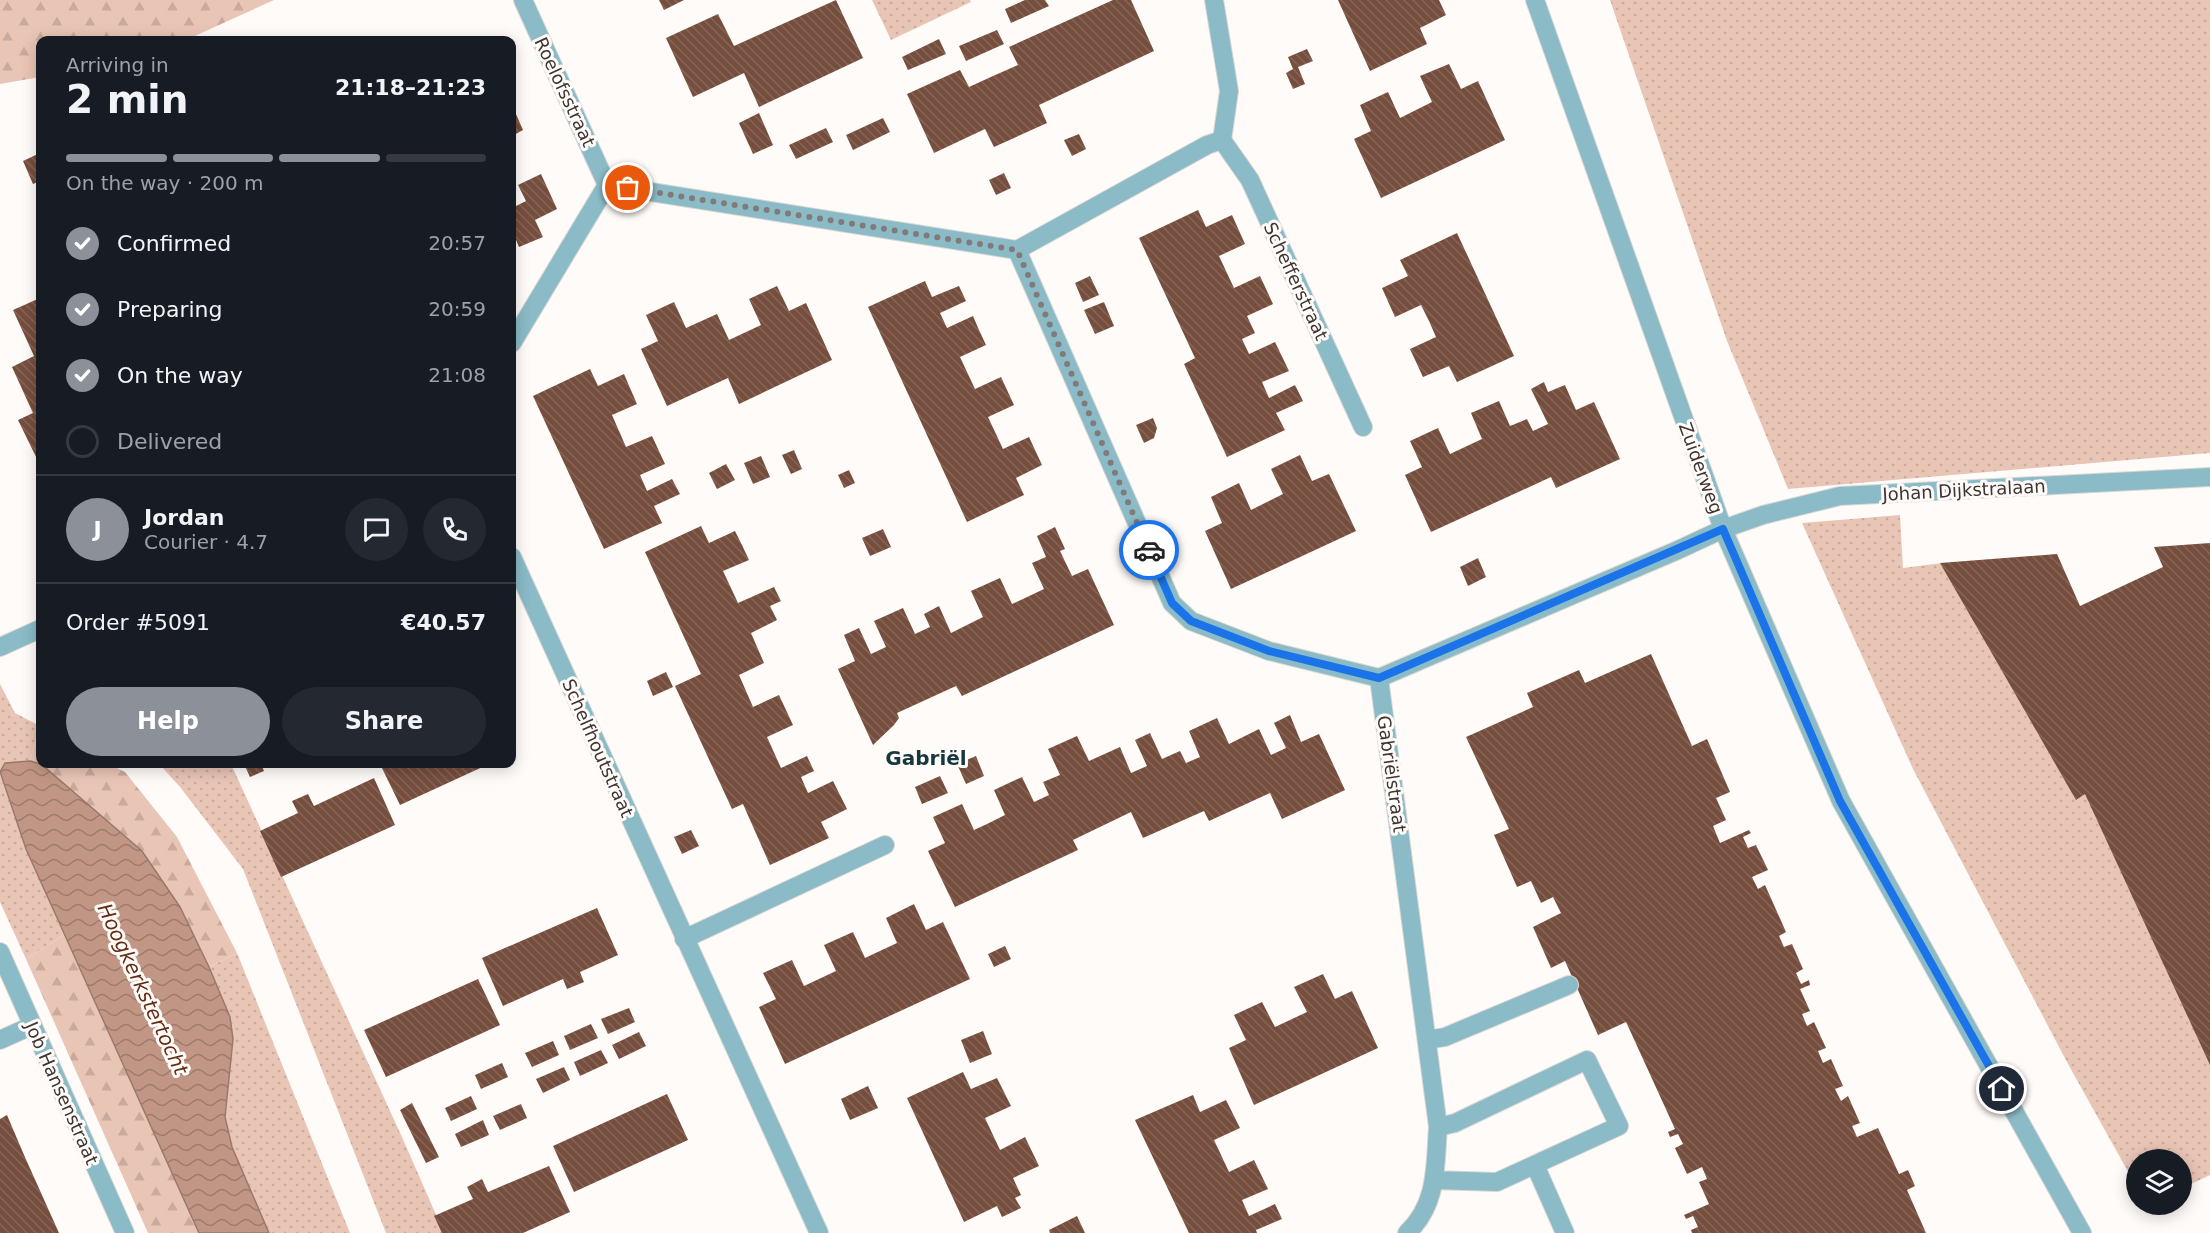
<!DOCTYPE html>
<meta charset="utf-8">
<style>
:root{--surface:#171b24;--page:#242831;--text:#f1f3f6;--muted:#9ea1a6;--line:#363941;--accent:#8c9099}
body{margin:0;font-family:"DejaVu Sans",sans-serif;background:var(--page);color:var(--text);height:100vh;display:flex;flex-direction:column;font-size:22px;white-space:nowrap}
*{box-sizing:border-box;margin:0}
p{font-size:20px;color:var(--muted)}
.icon{flex:none;width:33px;height:33px;fill:none;stroke:currentColor;stroke-width:2;stroke-linecap:round;stroke-linejoin:round}
.map{position:relative;flex:1;overflow:hidden}
.side{position:absolute;left:36px;top:36px;width:480px;height:732px;display:flex;flex-direction:column;background:var(--surface);border-radius:12px;box-shadow:0 3px 15px #0003}
.side>*{flex:none}
.tools{position:absolute;left:2126px;top:1149px;display:grid;gap:12px}
.tools a{display:grid;place-items:center;width:66px;height:66px;border-radius:50%;background:var(--surface);box-shadow:0 3px 15px #0003;font-size:30px}
.pin{position:absolute;display:grid;place-items:center;width:51px;height:51px;color:#fff;margin:-26px;border:3px solid #fff;border-radius:50%;box-shadow:0 2px 6px #0007}
.courier{position:absolute;display:grid;place-items:center;width:60px;height:60px;margin:-30px;border:4px solid #1a73e8;border-radius:50%;background:#fff;color:#222;box-shadow:0 2px 8px #0007}
.summary em{font-style:normal;font-weight:700}
.summary div{display:flex;flex-direction:column-reverse}
.summary{display:flex;align-items:center;justify-content:space-between;height:102px;padding:0 30px}
h1{font-size:39px;font-weight:700;line-height:45px}
.bar{display:grid;grid-template-columns:repeat(4,1fr);gap:9px 6px;align-content:center;height:72px;padding:0 30px}
.bar i{height:8px;border-radius:4px;background:var(--line)}
.bar .current{background:var(--accent)}
.bar p{grid-column:span 4}
.line{display:flex;align-items:center;gap:15px;padding:0 30px;border-top:2px solid var(--line)}
.line div{flex:1}
.round{display:grid;place-items:center;flex:none;width:63px;height:63px;border-radius:32px;background:var(--page)}
ol{padding:0 30px;list-style:none}
li{display:flex;align-items:center;gap:18px;height:66px}
li p{margin-inline-start:auto}
li .icon{padding:6px;border-radius:50%;background:var(--accent);color:#fff;stroke-width:4}
li:last-child{color:var(--muted)}
li i{width:33px;height:33px;border:3px solid var(--line);border-radius:50%}
.button{display:flex;gap:12px;margin-top:auto;padding:12px 30px}
.button a{flex:1;height:69px;border-radius:36px;background:var(--accent);color:#fff;font-size:24px;font-weight:700;line-height:69px;text-align:center}
.button a+a{background:var(--page);color:var(--text)}
.map>svg:first-child{display:block}
</style>
<div class="map">
<svg width="2210" height="1233" viewBox="0 0 2210 1233">
<defs>
<pattern id="grass-dots" width="8" height="8" patternUnits="userSpaceOnUse" patternTransform="scale(1.5)"><rect width="8" height="8" fill="#e9c5b6"/><path d="M2 2h.1M6 6h.1" fill="none" stroke="#c9aa9d" stroke-width="1.8" stroke-linecap="round"/></pattern>
<pattern id="forest-firs" width="22" height="20" patternUnits="userSpaceOnUse" patternTransform="scale(1.5)"><rect width="22" height="20" fill="#e9c5b6"/><path d="M5 1l3.5 6h-7zM16 11l3.5 6h-7z" fill="#c9aa9d"/></pattern>
<pattern id="water-waves" width="16" height="10" patternUnits="userSpaceOnUse" patternTransform="scale(1.5)"><rect width="16" height="10" fill="#c29684"/><path d="M0 5q4-4 8 0t8 0" fill="none" stroke="#9f7b6d"/></pattern>
<pattern id="building-back-hatch" width="6" height="6" patternUnits="userSpaceOnUse" patternTransform="scale(1.5)"><rect width="6" height="6" fill="#764e3e"/><path d="M-1 5l2 2M0 0l6 6M5-1l2 2" fill="none" stroke="#866558"/></pattern>
</defs>
<rect width="100%" height="100%" fill="#fffbf9"/>
<!-- grass -->
<path fill="url(#grass-dots)" d="M872,0h98l1,2 -80,38z
M1610,0h600v453l-422,36 -61,-148z
M1900,515l3,53 39,-5 136,213 132,285v114l-29,14v-29h-45v26l-68,-122 -155,-295 -111,-246z
M0,684l15,29 25,13 -10,35 -25,2 -5,9z
M169,764h62l171,373 42,96h-58l-143,-364 -63,-82 -20,-22z
M0,775l26,74 38,86 -38,24 -26,-57z
M237,953l113,280h-81l-37,-86 -7,-30 8,-78 -3,-22 -21,-50z"/>
<!-- forest -->
<path fill="url(#forest-firs)" d="M0,0h274l-88,40h-146v37l-40,7z
M40,726v38h69l16,8 52,65 60,116 -28,14 -29,-60 -38,-56 -101,-87 -11,-3z
M64,935l135,298h-51l-122,-274z"/>
<!-- water -->
<path fill="url(#water-waves)" stroke="#9a796b" stroke-width="1.5" d="M30,761l11,3 101,87 38,56 29,60 21,50 3,22 -8,78 7,30 37,86h-70l-173,-384 -26,-77 5,-9z"/>
<!-- building -->
<path fill="url(#building-back-hatch)" d="M659,0h25l-20,10z
M836,0l27,58 -104,49 -15,-34 -51,24 -27,-59 52,-24 16,32z
M1025,0h20l4,6 -38,17 -6,-14z
M1113,0h18l23,51 -115,54 8,18 -53,24 -9,-18 -51,24 -27,-59 53,-24 9,17 24,-11 25,-11 -9,-18z
M1338,0h101l7,15 -26,13 7,16 -57,27z
M997,30l7,14 -38,17 -7,-15z
M939,39l7,15 -38,16 -6,-13z
M1307,49l6,12 -15,6 7,17 -12,5 -7,-16 7,-4 -5,-12z
M1449,64l12,25 17,-8 27,59 -124,58 -27,-59 17,-8 -11,-26 28,-13 12,26 32,-16 -12,-26z
M512,105l11,25 -11,6z
M759,113l14,32 -20,9 -14,-31z
M883,118l7,14 -37,18 -7,-15z
M826,128l7,14 -37,17 -7,-14z
M1079,134l7,15 -14,7 -8,-16z
M40,153v28l-7,3 -10,-23z
M1004,173l7,15 -15,7 -7,-15z
M541,174l16,35 -22,11 8,17 -24,10 -7,-17v-22l14,-7 -8,-16z
M1198,210l8,17 26,-12 13,29 -26,12 7,15 8,17 26,-12 13,28 -26,12 8,17 -13,6 7,15 26,-12 14,29 -27,11 7,16 26,-13 8,16 -27,12 9,17 -58,27 -43,-93 11,-6 -56,-120z
M1457,233l57,123 -57,26 -8,-16 -26,11 -13,-28 26,-12 -7,-16 -8,-16 -26,12 -13,-29 26,-12 -8,-16z
M1090,276l9,19 -16,7 -8,-19z
M925,281l7,16 27,-11 7,15 -26,12 7,15 26,-12 6,14 7,15 -26,12 15,32 26,-12 13,28 -26,12 15,32 26,-12 13,28 -26,13 8,17 -57,27 -99,-215z
M777,286l12,25 17,-8 26,57 -93,44 -11,-26 -61,28 -26,-57 17,-8 -12,-26 28,-13 12,26 31,-14 12,26 32,-15 -12,-26z
M40,298v167l-22,-45 15,-7 -21,-46 22,-11 -21,-46z
M1104,302l10,24 -19,8 -11,-24z
M590,369l8,17 26,-12 6,14 7,16 -25,11 14,32 26,-11 13,28 -25,11 7,16 25,-12 8,15 -26,12 8,17 -58,26 -71,-153z
M1544,382l4,10 17,-7 11,25 18,-8 26,57 -64,29 -5,-11 -120,55 -26,-57 17,-8 -12,-26 28,-13 12,26 32,-15 -11,-26 28,-12 11,25 17,-7 6,12 15,-7 -17,-35z
M1153,418l4,10 -3,10 -10,5 -8,-18z
M794,450l8,19 -11,5 -9,-19z
M1300,455l12,26 17,-7 27,57 -125,58 -26,-58 17,-8 -11,-26 28,-14 12,27 32,-16 -12,-25z
M761,456l9,21 -17,7 -9,-21z
M726,464l9,16 -18,9 -8,-16z
M849,470l6,13 -11,5 -6,-13z
M701,526l8,17 26,-12 7,14 7,15 -26,11 15,32 36,-16 7,14 -11,5 7,14 -26,13 13,30 -25,12 14,32 26,-12 14,30 -26,12 14,31 26,-12 7,15 -13,6 7,16 25,-12 14,28 -26,13 8,16 -59,27 -27,-61 -11,5 -57,-123 26,-12 -56,-122z
M1055,527l10,22 -5,2 12,25 16,-7 26,56 -152,71 -6,-10 -59,27 2,5 -5,7 -21,20 -35,-76 17,-8 -11,-26 15,-7 12,26 15,-7 -12,-26 29,-13 12,26 15,-7 -6,-13 15,-8 12,27 32,-16 -12,-26 29,-13 12,26 32,-15 -12,-26 14,-6 -9,-21z
M883,529l8,18 -21,9 -8,-18z
M2210,543v522l-125,-271 -9,6 -136,-237 117,-9 23,52 83,-39 -9,-20z
M1478,558l8,19 -18,9 -8,-19z
M1651,654l41,92 15,-7 23,53 -14,6 10,22 -13,6 7,17 29,-13 2,3 -8,4 5,11 8,-3 12,25 -16,7 6,12 7,-4 21,47 -7,4 5,11 8,-3 11,25 -7,4 5,11 8,-4 1,5 -10,4 10,22 -8,3 5,12 7,-4 12,26 -8,3 5,12 8,-4 12,27 -8,3 6,12 7,-5 12,27 -8,3 5,11 21,-9 21,46 9,-4 7,16 -8,4 19,43h-234l-1,-3 7,-3 -5,-11 -7,3 -2,-4 25,-11 -10,-22 8,-3 -5,-12 -15,7 -12,-26 8,-4 -5,-10 -8,3 -2,-5 7,-3 -48,-105 -1,-2 -28,13 -33,-74 -14,7 -18,-41 28,-14 -8,-16 -12,6 -10,-22 -14,6 -23,-52 15,-6 -43,-92 67,-30 -6,-14 52,-23 6,13z
M666,672l7,15 -20,9 -6,-15z
M1290,715l11,27 18,-8 26,56 -63,29 -12,-26 -61,28 -5,-10 -61,27 -12,-26 -58,28 5,10 -123,57 -27,-56 17,-8 -12,-26 29,-13 12,26 13,-6 18,-9 -11,-25 28,-13 12,25 15,-7 -6,-13 17,-7 -12,-26 29,-13 12,25 31,-14 11,26 16,-7 -12,-26 15,-7 12,26 18,-8 6,12 14,-6 -11,-26 28,-13 12,26 30,-15 12,26 15,-7 -12,-25z
M976,756l8,20 -18,8 -9,-20z
M244,764h17l3,7 -14,6z
M380,764h109l-89,41z
M940,776l8,17 -26,11 -7,-17z
M374,778l21,47 -114,52 -21,-46 38,-18 -6,-12 16,-7 6,12z
M691,830l8,16 -17,8 -8,-17z
M914,904l12,26 17,-8 27,57 -185,85 -26,-57 17,-8 -13,-26 29,-13 12,26 32,-15 -12,-26 29,-13 12,26 17,-8 15,-7 -11,-25z
M597,908l21,47 -38,17 4,10 -17,7 -4,-10 -60,27 -21,-48z
M1005,946l6,13 -17,8 -6,-13z
M1323,974l12,25 17,-8 26,57 -124,57 -25,-57 17,-8 -12,-25 28,-13 13,25 32,-15 -13,-25z
M478,979l22,46 -114,52 -22,-47z
M629,1008l6,14 -27,12 -7,-15z
M591,1024l7,14 -28,12 -6,-14z
M983,1031l9,23 -22,9 -9,-23z
M639,1032l7,14 -27,13 -7,-14z
M553,1041l6,14 -27,12 -7,-14z
M601,1050l7,13 -28,13 -6,-14z
M502,1063l6,14 -27,12 -6,-14z
M564,1067l6,13 -27,13 -7,-14z
M963,1072l8,17 26,-11 14,28 -26,12 15,32 25,-13 14,29 -26,12 8,17 -6,3 6,10 -19,9 -5,-11 -33,16 -57,-124z
M868,1086l10,22 -28,12 -9,-21z
M667,1094l21,46 -114,52 -21,-46z
M1193,1095l7,17 26,-12 14,28 -26,12 15,32 25,-12 14,29 -26,11 7,16 26,-12 7,15 -26,11 1,3h-68l-54,-113z
M471,1096l6,13 -26,12 -6,-13z
M412,1103l27,54 -13,6 -26,-53z
M521,1104l6,14 -27,12 -7,-14z
M7,1115l17,40 35,78h-59v-114z
M483,1120l6,15 -28,12 -6,-13z
M549,1166l21,46 -47,21h-81l-8,-17 39,-17 -6,-12 15,-8 6,13z
M1077,1216l8,17h-35l-1,-3z"/>
<g fill="none" stroke-linecap="round" stroke-linejoin="round">
<!-- minor casing -->
<g stroke="#dcd7d5" stroke-width="20">
<path id="minor" d="M523,0l84,185
M1214,0l15,91 -7,49 28,40 113,247
M1535,0l188,529 118,272 241,432
M1017,250l190,-105 15,-5
M512,343l95,-158 410,65 155,353 19,18 78,30 110,27
M512,557l307,676
M0,647l40,-18
M684,939l201,-94
M0,952l125,281
M0,1040l31,-14
M1427,1040l18,-3 124,-52
M1535,1165l30,68
M1434,1180l63,2 122,-56 -32,-66 -132,63 -17,4
M1407,1233c31,-29 28,-67 31,-106l-59,-449 299,-128 45,-21 40,-14 77,-19 370,-19"/>
</g>
<!-- minor -->
<use href="#minor" stroke="#8abbc6" stroke-width="18"/>
</g>
<g fill="none" stroke-linecap="round" stroke-linejoin="round">
<!-- done -->
<path stroke="#827a78" stroke-width="6" stroke-dasharray="0 10.8" d="M628,188l389,62 132,300"/>
<!-- route -->
<path stroke="#1a73e8" stroke-width="8" d="M1149,550l23,53 19,18 78,30 110,27 344,-149 117,272 162,288"/>
</g>
<g text-anchor="middle" dominant-baseline="central" stroke-width="6" stroke-linejoin="round" paint-order="stroke">
<!-- street labels -->
<g font-size="18" fill="#3e3532" stroke="#fffbf9">
<text transform="translate(565 92) rotate(65)">Roelofsstraat</text>
<text transform="translate(1296 281) rotate(65)">Schefferstraat</text>
<text transform="translate(1701 468) rotate(70)">Zuiderweg</text>
<text transform="translate(1964 490) rotate(-3)">Johan Dijkstralaan</text>
<text transform="translate(598 748) rotate(66)">Schelfhoutstraat</text>
<text transform="translate(1392 774) rotate(82)">Gabriëlstraat</text>
<text transform="translate(62 1093) rotate(66)">Job Hansenstraat</text>
</g>
<!-- neighbourhood labels -->
<g font-size="20" font-weight="bold" fill="#16373d" stroke="#fffbf9">
<text x="926" y="758">Gabriël</text>
</g>
<!-- water labels -->
<g font-size="20" font-style="italic" fill="#642c12" stroke="#fffbf9">
<text transform="translate(143 989) rotate(65)">Hoogkerkstertocht</text>
</g>
</g>
</svg>
<div class="tools">
<a><svg class="icon" aria-label="layers" viewBox="0 0 24 24"><path d="M12 4l9 5-9 5-9-5zM3 14l9 5 9-5"/></svg></a>
</div>
<div class="pin" style="left:628px;top:188px;background:#ea580c"><svg class="icon" aria-label="bag" viewBox="0 0 24 24"><path d="M5 8h14l-1 12H6zM9 8a3 3 0 0 1 6 0"/></svg></div>
<div class="pin" style="left:2002px;top:1089px;background:#1f2937"><svg class="icon" aria-label="home" viewBox="0 0 24 24"><path d="M3 11l9-7 9 7M6 9v11h12V9"/></svg></div>
<div class="courier" style="left:1149px;top:550px"><svg class="icon" aria-label="car" viewBox="0 0 24 24"><path d="M5 17H2v-5l4-1 3-4h7l3 4 3 1v5h-3M9 17h6M6 11h13"/><circle cx="7" cy="17" r="2"/><circle cx="17" cy="17" r="2"/></svg></div>
<section class="side">
<div class="summary"><div><h1>2 min</h1><p>Arriving in</p></div><em>21:18–21:23</em></div>
<div class="bar"><i class="current"></i><i class="current"></i><i class="current"></i><i></i><p>On the way · 200 m</p></div>
<ol>
<li><svg class="icon" aria-label="check" viewBox="0 0 24 24"><path d="M5 12l5 5 9-10"/></svg>Confirmed<p>20:57</p></li>
<li><svg class="icon" aria-label="check" viewBox="0 0 24 24"><path d="M5 12l5 5 9-10"/></svg>Preparing<p>20:59</p></li>
<li><svg class="icon" aria-label="check" viewBox="0 0 24 24"><path d="M5 12l5 5 9-10"/></svg>On the way<p>21:08</p></li>
<li><i></i>Delivered</li>
</ol>
<div class="line" style="height:108px"><b class="round" style="background:var(--accent);color:#fff">J</b><div><b>Jordan</b><p>Courier · 4.7</p></div><a class="round"><svg class="icon" aria-label="chat" viewBox="0 0 24 24"><path d="M4 5h16v11H9l-5 4z"/></svg></a><a class="round"><svg class="icon" aria-label="phone" viewBox="0 0 24 24"><path d="M5 4h4l2 5-3 2q2 4 5 5l2-3 5 2v4C11 20 4 13 5 4z"/></svg></a></div>
<div class="line" style="height:78px"><div>Order #5091</div><b>€40.57</b></div>
<div class="button"><a>Help</a><a>Share</a></div>
</section>
</div>
